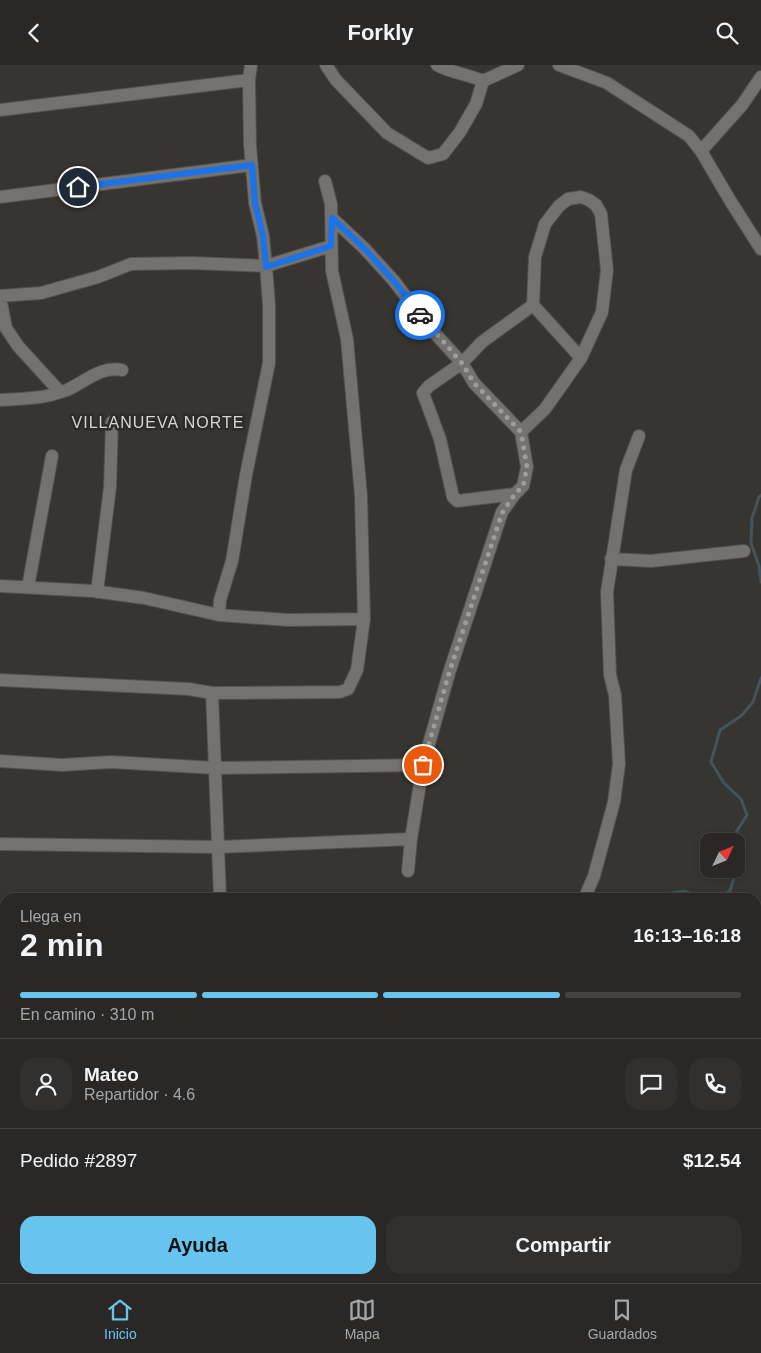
<!DOCTYPE html>
<html lang="es">
<meta charset="utf-8">
<style>
:root{--surface:#292826;--page:#31302e;--text:#f1f3f6;--muted:#a5a6a7;--line:#454443;--accent:#67c4ef}
body{margin:0;font-family:Arial,sans-serif;background:var(--page);color:var(--text);height:100vh;display:flex;flex-direction:column;font-size:19px;white-space:nowrap}
*{box-sizing:border-box;margin:0}
p{font-size:16px;color:var(--muted)}
.icon{flex:none;width:28px;height:28px;fill:none;stroke:currentColor;stroke-width:2;stroke-linecap:round;stroke-linejoin:round}
.map{position:relative;flex:1;overflow:hidden}
.panel{position:absolute;left:0px;top:828px;width:761px;height:391px;display:flex;flex-direction:column;background:var(--surface);border-radius:15px 15px 0 0;box-shadow:0 2px 8px #0003,0 0 0 1px var(--line)}
.panel>*{flex:none}
.needle{width:32px;rotate:47deg}
.controls{position:absolute;left:700px;top:768px;display:grid;gap:10px}
.controls a{display:grid;place-items:center;width:45px;height:45px;border-radius:10px;background:var(--surface);box-shadow:0 2px 8px #0003,0 0 0 1px var(--line);font-size:25px}
.pin{position:absolute;display:grid;place-items:center;width:42px;height:42px;color:#fff;margin:-21px;border:2px solid #fff;border-radius:50%;box-shadow:0 1px 5px #0007}
.courier{position:absolute;display:grid;place-items:center;width:50px;height:50px;margin:-25px;border:4px solid #1a73e8;border-radius:50%;background:#fff;color:#222;box-shadow:0 1px 6px #0007}
.headline em{font-style:normal;font-weight:800}
.headline div{display:flex;flex-direction:column-reverse}
.headline{display:flex;align-items:center;justify-content:space-between;height:85px;padding:0 20px}
h1{font-size:32px;font-weight:800;line-height:38px}
.bar{display:grid;grid-template-columns:repeat(4,1fr);gap:8px 5px;align-content:center;height:60px;padding:0 20px}
.bar i{height:6px;border-radius:4px;background:var(--line)}
.bar .current{background:var(--accent)}
.bar p{grid-column:span 4}
.line{display:flex;align-items:center;gap:12px;padding:0 20px;border-top:1px solid var(--line)}
.line div{flex:1}
.round{display:grid;place-items:center;flex:none;width:52px;height:52px;border-radius:15px;background:var(--page)}
.cta{display:flex;gap:10px;margin-top:auto;padding:10px 20px}
.cta a{flex:1;height:58px;border-radius:15px;background:var(--accent);color:#111;font-size:20px;font-weight:800;line-height:58px;text-align:center}
.cta a+a{background:var(--page);color:var(--text)}
header{display:flex;justify-content:space-between;align-items:center;height:65px;padding:0 20px;background:var(--surface);font-size:22px;font-weight:800}
.menu{display:flex;justify-content:space-around;align-items:center;height:70px;border-top:1px solid var(--line);background:var(--surface);font-size:14px;color:var(--muted)}
.menu a{display:grid;justify-items:center;gap:2px}
.menu .current{color:var(--accent)}
.map>svg:first-child{display:block}
</style>
<header><svg class="icon" aria-label="back" viewBox="0 0 24 24"><path d="M15 5l-7 7 7 7"/></svg>Forkly<svg class="icon" aria-label="search" viewBox="0 0 24 24"><circle cx="10" cy="10" r="6"/><path d="M15 15l6 6"/></svg></header>
<div class="map">
<svg width="761" height="1218" viewBox="0 0 761 1218">
<rect width="100%" height="100%" fill="#373532"/>
<g fill="none" stroke-linecap="round" stroke-linejoin="round">
<!-- stream -->
<path stroke="#43545b" stroke-width="3" d="M761,430l-2,2 -7,21 -1,25 8,23 2,16
M736,776l-1,-7 12,-19 -6,-16 -17,-16 -13,-21 9,-32 21,-14 12,-14 8,-24
M652,832l2,-1 30,-5 15,6
M717,832l13,-6 8,-26 -2,-19
M534,1214l2,4"/>
<!-- minor casing -->
<g stroke="#52514e" stroke-width="14">
<path id="minor" d="M326,0l10,15 51,53 41,25 15,-4 17,-22 16,-28 7,-23
M437,0c14,8 31,9 46,16l35,-16
M559,0l48,18 82,53 12,15 30,51 30,47
M0,45l249,-30
M701,86l41,-46 19,-28
M0,132l252,-32
M332,153l32,30 30,33 35,46 33,36 12,20 47,49 6,35 -4,19 -8,8 -13,18 -53,161 -26,92 -12,74 -3,32
M0,231l41,-3 57,-16 33,-13 60,-1 75,3 65,-20
M0,232l6,31 12,18 42,46
M0,335c17,-1 35,-1 51,-5 5,-2 11,-3 16,-5 16,-7 35,-25 55,-20
M521,367l24,-23 36,-51 21,-46 5,-42 -6,-56 -5,-9 -7,-5 -8,-3 -13,2 -9,7 -14,18 -10,33 -2,48 48,53
M515,429l-58,7 -4,-4 -13,-58 -17,-46 6,-7 33,-23 20,-21 51,-37
M611,494l40,2 93,-10
M0,521l93,5 51,7 75,17 69,5 76,-1
M28,522l24,-131
M97,527l13,-105 2,-65
M219,550l1,-15 12,-39 14,-86 23,-112v-58l-3,-39 -3,-30 -8,-33 -5,-58 -1,-65 2,-15
M0,615l189,9 23,4 128,-1 8,-3 9,-19 7,-51 -3,-123 -14,-157 -15,-68 -1,-67 -6,-23
M212,628l8,204
M0,696l62,4 49,-3 105,6 207,-3
M0,779l218,3 193,-8
M585,832l9,-21 20,-74 5,-38 -4,-69 -5,-20 -3,-83 19,-122 13,-34
M0,869h5
M0,953h5
M0,1037h5
M0,1201l5,1
M246,1214v4
M417,1218l1,-4"/>
</g>
<!-- minor -->
<use href="#minor" stroke="#74726f" stroke-width="12"/>
</g>
<g fill="none" stroke-linecap="round" stroke-linejoin="round">
<!-- done -->
<path stroke="#9e9d9b" stroke-width="5" stroke-dasharray="0 9" d="M420,250l42,48 12,20 47,49 6,35 -4,19 -8,8 -13,19 -53,160 -26,92"/>
<!-- route -->
<path stroke="#1a73e8" stroke-width="6" d="M78,122l174,-22 3,38 8,33 3,31 65,-21 1,-28 32,30 30,33 26,34"/>
</g>
<g text-anchor="middle" dominant-baseline="central" stroke-width="5" stroke-linejoin="round" paint-order="stroke">
<!-- neighbourhood labels -->
<g font-size="16" letter-spacing="1" fill="#d6d5d3" stroke="#2d2b28">
<text x="158" y="357">VILLANUEVA NORTE</text>
</g>
</g>
</svg>
<div class="controls">
<a><svg class="needle" viewBox="-14 -14 28 28"><path d="M0-13l5 13h-10z" fill="#e53935"/><path d="M0 13l5-13h-10z" fill="#a5a6a7"/></svg></a>
</div>
<div class="pin" style="left:423px;top:700px;background:#ea580c"><svg class="icon" aria-label="bag" viewBox="0 0 24 24"><path d="M5 8h14l-1 12H6zM9 8a3 3 0 0 1 6 0"/></svg></div>
<div class="pin" style="left:78px;top:122px;background:#1f2937"><svg class="icon" aria-label="home" viewBox="0 0 24 24"><path d="M3 11l9-7 9 7M6 9v11h12V9"/></svg></div>
<div class="courier" style="left:420px;top:250px"><svg class="icon" aria-label="car" viewBox="0 0 24 24"><path d="M5 17H2v-5l4-1 3-4h7l3 4 3 1v5h-3M9 17h6M6 11h13"/><circle cx="7" cy="17" r="2"/><circle cx="17" cy="17" r="2"/></svg></div>
<section class="panel">
<div class="headline"><div><h1>2 min</h1><p>Llega en</p></div><em>16:13–16:18</em></div>
<div class="bar"><i class="current"></i><i class="current"></i><i class="current"></i><i></i><p>En camino · 310 m</p></div>
<div class="line" style="height:90px"><a class="round"><svg class="icon" aria-label="person" viewBox="0 0 24 24"><circle cx="12" cy="8" r="4"/><path d="M4 21q1-7 8-7t8 7"/></svg></a><div><b>Mateo</b><p>Repartidor · 4.6</p></div><a class="round"><svg class="icon" aria-label="chat" viewBox="0 0 24 24"><path d="M4 5h16v11H9l-5 4z"/></svg></a><a class="round"><svg class="icon" aria-label="phone" viewBox="0 0 24 24"><path d="M5 4h4l2 5-3 2q2 4 5 5l2-3 5 2v4C11 20 4 13 5 4z"/></svg></a></div>
<div class="line" style="height:65px"><div>Pedido #2897</div><b>$12.54</b></div>
<div class="cta"><a>Ayuda</a><a>Compartir</a></div>
</section>
</div>
<nav class="menu">
<a class="current"><svg class="icon" aria-label="home" viewBox="0 0 24 24"><path d="M3 11l9-7 9 7M6 9v11h12V9"/></svg>Inicio</a>
<a><svg class="icon" aria-label="map" viewBox="0 0 24 24"><path d="M3 6l6-2 6 2 6-2v14l-6 2-6-2-6 2zM9 4v14M15 6v14"/></svg>Mapa</a>
<a><svg class="icon" aria-label="saved" viewBox="0 0 24 24"><path d="M7 4h10v16l-5-4-5 4z"/></svg>Guardados</a>
</nav>
